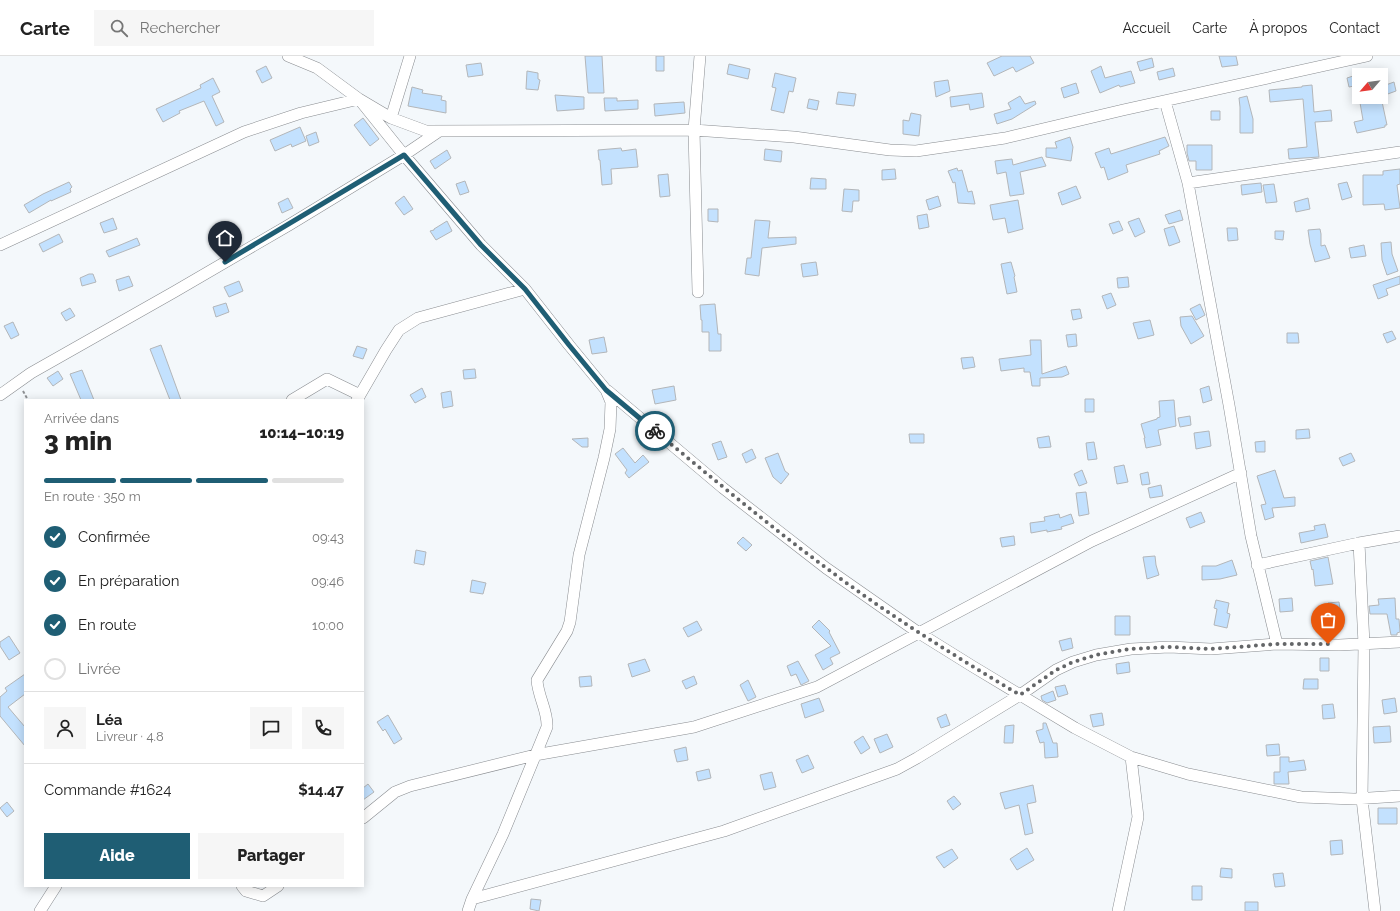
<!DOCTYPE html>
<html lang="fr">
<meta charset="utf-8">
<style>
:root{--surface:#fff;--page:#f6f6f6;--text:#222;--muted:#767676;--line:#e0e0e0;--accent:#1f5e74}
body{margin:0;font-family:Raleway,sans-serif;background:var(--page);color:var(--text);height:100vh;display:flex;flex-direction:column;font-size:15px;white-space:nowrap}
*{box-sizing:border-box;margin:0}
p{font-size:13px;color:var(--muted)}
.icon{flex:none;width:22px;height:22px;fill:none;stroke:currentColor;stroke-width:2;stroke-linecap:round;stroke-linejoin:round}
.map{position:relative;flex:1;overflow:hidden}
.side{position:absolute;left:24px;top:343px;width:340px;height:488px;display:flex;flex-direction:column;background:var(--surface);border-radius:0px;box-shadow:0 2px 10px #0003}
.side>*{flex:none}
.needle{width:26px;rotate:242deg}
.controls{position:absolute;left:1352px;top:12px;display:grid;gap:8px}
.controls a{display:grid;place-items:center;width:36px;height:36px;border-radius:0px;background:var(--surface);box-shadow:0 2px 10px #0003;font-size:20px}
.pin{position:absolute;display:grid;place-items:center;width:34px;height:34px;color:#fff;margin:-41px -17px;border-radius:50% 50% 50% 0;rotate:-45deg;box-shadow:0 0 4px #0007}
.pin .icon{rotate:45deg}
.courier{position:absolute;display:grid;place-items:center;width:40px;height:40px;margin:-20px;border:3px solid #1f5e74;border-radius:50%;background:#fff;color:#222;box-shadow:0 1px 5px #0007}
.headline em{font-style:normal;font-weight:800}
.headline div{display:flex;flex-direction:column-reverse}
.headline{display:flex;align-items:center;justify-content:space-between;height:68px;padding:0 20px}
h1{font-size:26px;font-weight:800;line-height:30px}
.bar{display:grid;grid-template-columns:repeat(4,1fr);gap:6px 4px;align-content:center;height:48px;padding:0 20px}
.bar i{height:5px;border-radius:3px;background:var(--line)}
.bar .selected{background:var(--accent)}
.bar p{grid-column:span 4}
.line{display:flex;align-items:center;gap:10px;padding:0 20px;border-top:1px solid var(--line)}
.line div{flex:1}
.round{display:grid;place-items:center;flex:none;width:42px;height:42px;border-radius:0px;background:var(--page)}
ol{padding:0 20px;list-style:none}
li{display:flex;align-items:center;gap:12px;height:44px}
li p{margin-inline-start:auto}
li .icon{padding:4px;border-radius:50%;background:var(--accent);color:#fff;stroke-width:4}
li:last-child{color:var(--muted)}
li i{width:22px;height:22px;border:2px solid var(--line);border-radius:50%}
.button{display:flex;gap:8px;margin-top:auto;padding:8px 20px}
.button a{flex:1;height:46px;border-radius:0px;background:var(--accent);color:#fff;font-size:16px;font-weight:800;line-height:46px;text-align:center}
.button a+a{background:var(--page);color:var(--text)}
header{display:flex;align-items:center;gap:24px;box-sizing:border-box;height:56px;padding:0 20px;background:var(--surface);border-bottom:1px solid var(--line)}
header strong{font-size:19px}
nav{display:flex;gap:22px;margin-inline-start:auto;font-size:14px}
.search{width:280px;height:36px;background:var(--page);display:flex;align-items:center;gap:10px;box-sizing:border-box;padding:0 14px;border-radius:0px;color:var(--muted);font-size:15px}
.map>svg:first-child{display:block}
</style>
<header>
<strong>Carte</strong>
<div class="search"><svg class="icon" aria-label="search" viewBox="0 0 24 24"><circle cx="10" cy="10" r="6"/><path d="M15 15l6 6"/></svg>Rechercher</div>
<nav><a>Accueil</a><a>Carte</a><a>À propos</a><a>Contact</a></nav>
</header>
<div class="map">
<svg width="1400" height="855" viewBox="0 0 1400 855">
<rect width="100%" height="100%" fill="#f4f8fb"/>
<!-- building -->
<path fill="#c3e1fe" stroke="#b3b6b9" d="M585,0h17l2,37h-16z
M656,0h8v15h-8z
M1002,0h28l4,7 -18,9 -3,-5 -19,9 -7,-13z
M1219,0h17l2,9 -16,2z
M1152,2l2,9 -14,4 -3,-9z
M481,7l2,12 -15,2 -2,-12z
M729,8l21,5 -2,10 -21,-5z
M266,10l6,12 -10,5 -6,-12z
M1101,10l4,12 26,-7 4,12 -15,4 -1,-2 -19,8 -9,-22z
M1173,12l2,8 -16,4 -2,-8z
M527,15l11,2v6l2,1 -2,10 -12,-1z
M775,17l21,5 -3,14 -4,-1 -5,22 -13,-3 5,-22 -4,-1z
M1359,18v11l-10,2 -2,-9z
M213,22l7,14 -8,4 12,26 -8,4 -12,-25 -25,10 1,2 -17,9 -7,-13 45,-21 -1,-3z
M948,24l2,11 -14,6 -2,-15z
M1394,26l2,9 -11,4 -2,-9z
M1076,27l3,10 -15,5 -3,-10z
M1312,29l2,27 17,-2 1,11 -17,1 4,35 -30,2 -1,-10 19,-2 -4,-48 -33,3 -1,-12 33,-3v-1z
M412,31l11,3 -1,3 20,3 -1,4 5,1v12l-38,-7z
M838,36l18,2 -2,12 -18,-2z
M982,37l2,14 -14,3 -1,-6 -18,3 -1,-10z
M555,39l29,2v12l-27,2z
M1020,40l5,8 10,-3 1,3 -24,15 -15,5 -3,-10 17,-5 -3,-6z
M1247,40l6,23v14h-13v-26l-1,-9z
M1359,41h22l6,28h-2v2l-28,6 -3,-11 9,-2z
M604,42h13v3l21,-1v9l-33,2z
M809,43l10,2 -2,9 -10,-2z
M684,46l1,11 -30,3 -1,-12z
M1211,55h9v9h-9z
M911,57l10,2 -2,21 -16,-2v-14l6,1z
M363,62l16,21 -9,7 -16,-21z
M300,71l6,14 -14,6 -1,-3 -16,7 -5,-11z
M316,76l3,10 -10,4 -3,-10z
M1070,81l3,10 -2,14 -25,-4v-9h11l-2,-6z
M1165,81l4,9 -10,5 1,3 -34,11 2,7 -20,8 -4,-13 -3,1 -6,-15 14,-5 2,6z
M1187,89h25v25h-16v-9h-7l-2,-8z
M621,92l1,3 14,-2 2,18 -27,2 1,15 -10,1 -2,-25h-1l-1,-10z
M765,93l17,2 -1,11 -17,-2z
M447,94l4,8 -16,11 -5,-8z
M1042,101l4,9 -26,6 4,22 -14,2 -4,-24 -9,2 -2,-13 17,-2 1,6z
M957,112l1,3 4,-1 6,22 4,-1 3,13 -17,-1 -3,-21 -2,1 -5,-12z
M895,113l1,10 -14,1v-10z
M1400,113v15l-3,1 3,23 -15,2 -1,-6 -21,1v-30h20v-4z
M668,118l2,22 -10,1 -2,-22z
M811,122l15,1v10h-16z
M465,125l4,11 -9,3 -4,-11z
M69,126l3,5 -2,2 1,3 -20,9v-1l-22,13 -5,-8 19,-11z
M1347,126l5,15 -10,3 -4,-16z
M1261,127l1,9 -20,3 -1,-10z
M1274,128l3,18 -11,1 -3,-18z
M1076,130l5,12 -19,7 -4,-12z
M844,133l15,1v11h-6l-1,11 -10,-1z
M404,140l9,13 -9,6 -9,-12z
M938,140l3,10 -12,4 -3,-10z
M288,142l5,10 -11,5 -4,-10z
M1308,142l2,11 -14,3 -2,-10z
M1018,144l5,29 -15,4 -3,-15 -12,2 -3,-15z
M708,153h10v13l-10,-1z
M1180,154l3,10 -14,4 -4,-9z
M927,158l2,13 -10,2 -2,-13z
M113,162l4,11 -13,4 -4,-10z
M1139,162l6,14 -10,5 -7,-15z
M755,164l15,1 -2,17 28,-1v7l-34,4 -3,28 -14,-2 2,-16h4z
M447,165l5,10 -16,9 -6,-9 4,-1v-1z
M1119,165l4,9 -10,4 -4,-10z
M236,170l5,9 -13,6 -4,-8z
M1174,170l6,16 -11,4 -5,-17z
M1227,172h10l1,12 -10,1z
M1320,173l1,5v12l4,-1 5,13 -15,4 -5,-18 -2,-14z
M1275,175h9l-1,9 -8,-1z
M59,178l4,8 -20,10 -4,-8z
M137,182l3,7 -31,12 -3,-6z
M1391,186l1,12 6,17 -11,4 -5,-15 -1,-17z
M1364,189l2,11 -15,2 -2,-10z
M816,206l2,13 -15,2 -2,-13z
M1011,206l4,14 -1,1 3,15 -10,2 -6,-30z
M89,218h4l3,8 -14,4 -2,-8z
M129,220l4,10 -14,5 -3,-11z
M1400,220v8l-14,5 2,6 -10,4 -5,-14z
M1128,221l1,10 -11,1 -1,-10z
M239,225l4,10 -14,6 -5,-10z
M1111,237l5,12 -9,4 -5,-13z
M226,247l3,9 -13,5 -3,-10z
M715,248l3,30h3v17h-12v-19h-7v-12h-1l-1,-15z
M1200,248l5,11 -9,5 -6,-11z
M70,252l5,8 -9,5 -5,-8z
M1080,253l2,9 -9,2 -2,-10z
M1192,260l12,20 -13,8 -10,-18 -1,-9z
M1150,264l4,15 -16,4 -5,-16z
M13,266l6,13 -8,4 -7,-13z
M1392,275l4,8 -9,4 -4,-9z
M1287,277h11l1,10h-12z
M1076,278l1,12 -9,1 -2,-12z
M604,281l3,15 -15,2 -3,-14z
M1030,284h11l1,34 24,-8 3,8 -7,3 -22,1v8h-8l-2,-14h-6v-4l-23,3 -2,-12 32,-4z
M161,289l20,55h-11l-20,-51z
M357,290l10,3 -4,10 -10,-3z
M973,301l2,10 -12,2 -2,-11z
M475,313l1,9 -12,1 -1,-9z
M82,314l12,30h-13l-11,-26z
M58,315l5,8 -10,7 -6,-8z
M674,330l2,14 -21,4 -3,-14z
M1209,330l3,14 -9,3 -3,-14z
M422,332l4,9 -11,6 -5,-8z
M451,335l2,15 -10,2 -2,-15z
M1085,343h9v13h-9z
M1174,344l2,26 -18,4 3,15 -15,3 -2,-10h1l-4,-14 16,-5v-1l3,-1 -1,-16z
M1190,360l1,9 -11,2 -2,-9z
M1309,373l1,9 -14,1v-9z
M1209,375l2,15 -15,3 -2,-16z
M909,378h15v9h-14z
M1049,380l2,11 -12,1 -2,-10z
M588,382v9h-6l-10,-8z
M721,385l6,16 -9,3 -6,-16z
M1265,385v11h-9l-1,-10z
M1094,386l3,17 -9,1 -2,-17z
M623,392l12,15 8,-8 6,7 -20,16 -4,-5 2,-3 -12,-16z
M752,393l4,9 -10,5 -4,-9z
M778,397l7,18 4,3 -8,10 -8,-7 -8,-19z
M1351,397l4,8 -12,5 -4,-8z
M1124,409l4,17 -11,2 -3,-17z
M1082,414l5,13 -8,3 -5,-12z
M1275,414l9,28 11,-1v9l-23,2 2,9 -9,3 -4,-15 5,-1 -9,-28z
M1148,416l2,12 -8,1 -2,-11z
M1161,429l2,11 -13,2 -2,-10z
M1086,436l3,22 -10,2 -3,-23z
M1201,456l4,10 -15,6 -4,-10z
M1059,458l1,4 11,-4 3,9 -13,4 1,2 -15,3v-2l-16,3 -1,-10 15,-2 -1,-4z
M1325,468l3,13 -27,6 -2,-10 16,-3 -1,-4z
M1014,480l1,9 -13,2 -2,-9z
M743,481l9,8 -6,6 -9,-8z
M416,494l10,2 -2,13 -10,-2z
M1155,500l1,9 3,10 -12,4 -4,-22z
M1328,501l5,27 -18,2 -2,-17 -1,1 -2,-9z
M1232,504l5,15 -17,4 -18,1v-14h14z
M472,524l14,3 -3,11 -13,-2z
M1292,542l1,13 -13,1 -1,-13z
M1395,542l1,21h3l1,13 -3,1v2h-6l-4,-21h-17l-1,-8 10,-1 -1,-6z
M1216,544l13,3 -2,10 3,1 -3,14 -13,-3 3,-16 -3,-1z
M1339,546l2,13 -11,2 -2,-14z
M1115,560h15v19h-15z
M819,564l11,11 -1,1 11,21 -10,5 3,6 -10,6 -8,-15 16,-9 -19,-19z
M697,565l5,9 -14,7 -5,-9z
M9,580l11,17 -11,7 -9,-14v-4z
M1071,582l2,10 -11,3 -3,-10z
M1320,602h9v13h-9z
M645,603l5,12 -18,6 -4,-13z
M798,605l11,20 -8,4 -5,-11 -5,2 -4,-10z
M1129,606l1,10 -13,2 -1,-10z
M25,618v20l-17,13 17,20v19l-25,-30v-19l7,-6 -2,-3z
M591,620l1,10 -12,1 -1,-10z
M694,620l3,8 -11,5 -4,-8z
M1304,623h14v10h-15z
M748,624l8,17 -8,4 -8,-16z
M1065,629l3,9 -10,3 -3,-10z
M1053,635l3,9 -9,3 -5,-3 -1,-4z
M819,642l5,13 -19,7 -4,-14z
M1395,642l2,14 -13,2 -2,-14z
M1333,648l2,14 -12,1 -1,-14z
M1102,657l2,12 -11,2 -3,-12z
M946,658l4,11 -9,3 -4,-10z
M388,659l14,24 -8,5 -9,-15 -2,2 -6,-9z
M1043,667h3l7,20h4l1,14 -13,1 -1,-16 -4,1 -4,-12 7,-2z
M1014,669l-1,18h-9l1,-17z
M1390,670l1,16 -17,1 -1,-16z
M887,678l6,13 -13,6 -6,-14z
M863,680l7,12 -9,6 -7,-12z
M1279,688l1,11 -13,1 -1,-11z
M686,691l2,13 -11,2 -3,-12z
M808,699l6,13 -12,5 -6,-13z
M1280,701h9v5l15,-2 2,10 -18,2 1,12h-15v-12h6z
M709,713l2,9 -13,3 -2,-9z
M772,716l4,15 -12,3 -4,-15z
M368,728l6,8 -11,8v-12z
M1033,729l3,17 -9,2 6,29 -8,2 -6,-30 -14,4 -5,-16z
M954,740l7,8 -8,6 -6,-9z
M7,746l7,9 -7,6 -7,-9z
M1378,752h19v16h-19z
M1342,784l1,14 -12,1 -1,-14z
M1027,792l7,12 -17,10 -7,-11z
M952,793l6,9 -14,10 -8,-11z
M1221,812l11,1v9l-12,-1z
M1283,817l2,13 -10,1 -2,-13z
M1192,830h10v14h-10z
M531,843l10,1 -2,11 -9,-2z
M1245,846h13v9h-13z"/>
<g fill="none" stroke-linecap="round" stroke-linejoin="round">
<!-- minor casing -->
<g stroke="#898c90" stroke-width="12">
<path id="minor" d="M288,0l29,12 42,31 45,56 77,90 44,44 44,56 37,45 5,12 -1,27 -6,29 -25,97 -9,67 -3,9 -30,49c1,17 11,31 10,47l-44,107 -31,65 -4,12
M1165,45l23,82 41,222 22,131 26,108
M391,62l19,-62
M1188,127l212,-31
M0,189l244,-113 57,-19 58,-14 32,19 35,13 268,-1 100,7 96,13 26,1 89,-13 118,-28 244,-54
M698,236l-4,-162 6,-74
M608,335l115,97 103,80 93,65 53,33 103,62 56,29 57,17 113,23 53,2 46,-3
M0,339l31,-22 143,-81 115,-67 115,-70 34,-23
M292,344l35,-21 33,16
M357,344l29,-50 13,-20 19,-12 107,-29
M1359,487l5,101 -2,155 13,112
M1257,509l102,-22 41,-7
M363,762l32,-26 15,-6 125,-31 159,-28 123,-40 275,-146 149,-68
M242,830l4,5 17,5 15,-10
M472,843l252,-68 173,-62 20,-11 103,-63 36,-25 17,-8 23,-7 35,-6 38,-2 42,2 66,-5 62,1 61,-3
M40,855l16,-25
M1118,855l20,-94 -7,-60"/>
</g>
<!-- path -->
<path stroke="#8d8f92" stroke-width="2" stroke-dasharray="3 2" stroke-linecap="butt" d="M23,335l5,9"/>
<!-- minor -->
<use href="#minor" stroke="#fff" stroke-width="11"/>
</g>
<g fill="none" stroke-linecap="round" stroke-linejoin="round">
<!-- done -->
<path stroke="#646668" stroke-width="4" stroke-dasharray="0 7.2" d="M655,375c56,46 112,93 170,136 62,47 128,88 195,128l36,-25 17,-8 23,-7 34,-6 39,-2 42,2 66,-5h51"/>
<!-- route -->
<path stroke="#1f5e74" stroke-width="5" d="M225,206l179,-107 77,90 44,44 44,56 37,45 49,41"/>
</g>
</svg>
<div class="controls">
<a><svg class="needle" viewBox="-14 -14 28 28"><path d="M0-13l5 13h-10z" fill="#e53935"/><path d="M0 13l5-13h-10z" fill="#767676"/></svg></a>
</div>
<div class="pin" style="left:1328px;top:588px;background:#ea580c"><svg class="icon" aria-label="bag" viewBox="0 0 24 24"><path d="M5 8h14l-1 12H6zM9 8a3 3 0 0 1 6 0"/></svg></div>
<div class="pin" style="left:225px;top:206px;background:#1f2937"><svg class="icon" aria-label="home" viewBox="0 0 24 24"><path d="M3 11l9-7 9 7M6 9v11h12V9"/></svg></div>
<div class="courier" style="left:655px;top:375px"><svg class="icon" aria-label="bike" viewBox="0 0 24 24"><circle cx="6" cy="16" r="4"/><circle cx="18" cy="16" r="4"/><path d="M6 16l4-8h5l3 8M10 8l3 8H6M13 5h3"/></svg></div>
<section class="side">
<div class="headline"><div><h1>3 min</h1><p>Arrivée dans</p></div><em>10:14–10:19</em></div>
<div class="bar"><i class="selected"></i><i class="selected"></i><i class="selected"></i><i></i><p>En route · 350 m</p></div>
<ol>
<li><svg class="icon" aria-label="check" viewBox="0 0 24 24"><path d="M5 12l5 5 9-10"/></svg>Confirmée<p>09:43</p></li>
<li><svg class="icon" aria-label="check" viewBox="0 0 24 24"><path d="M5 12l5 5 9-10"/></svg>En préparation<p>09:46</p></li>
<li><svg class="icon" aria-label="check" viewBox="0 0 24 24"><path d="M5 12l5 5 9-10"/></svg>En route<p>10:00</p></li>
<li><i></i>Livrée</li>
</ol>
<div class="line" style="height:72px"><a class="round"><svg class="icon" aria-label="person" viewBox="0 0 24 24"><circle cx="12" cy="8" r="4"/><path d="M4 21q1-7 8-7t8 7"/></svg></a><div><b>Léa</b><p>Livreur · 4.8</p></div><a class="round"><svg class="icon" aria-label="chat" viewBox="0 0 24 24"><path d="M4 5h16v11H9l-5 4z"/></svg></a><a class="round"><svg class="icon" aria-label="phone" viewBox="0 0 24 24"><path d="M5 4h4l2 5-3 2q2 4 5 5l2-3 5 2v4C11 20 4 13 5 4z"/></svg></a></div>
<div class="line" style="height:52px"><div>Commande #1624</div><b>$14.47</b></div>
<div class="button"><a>Aide</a><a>Partager</a></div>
</section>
</div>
